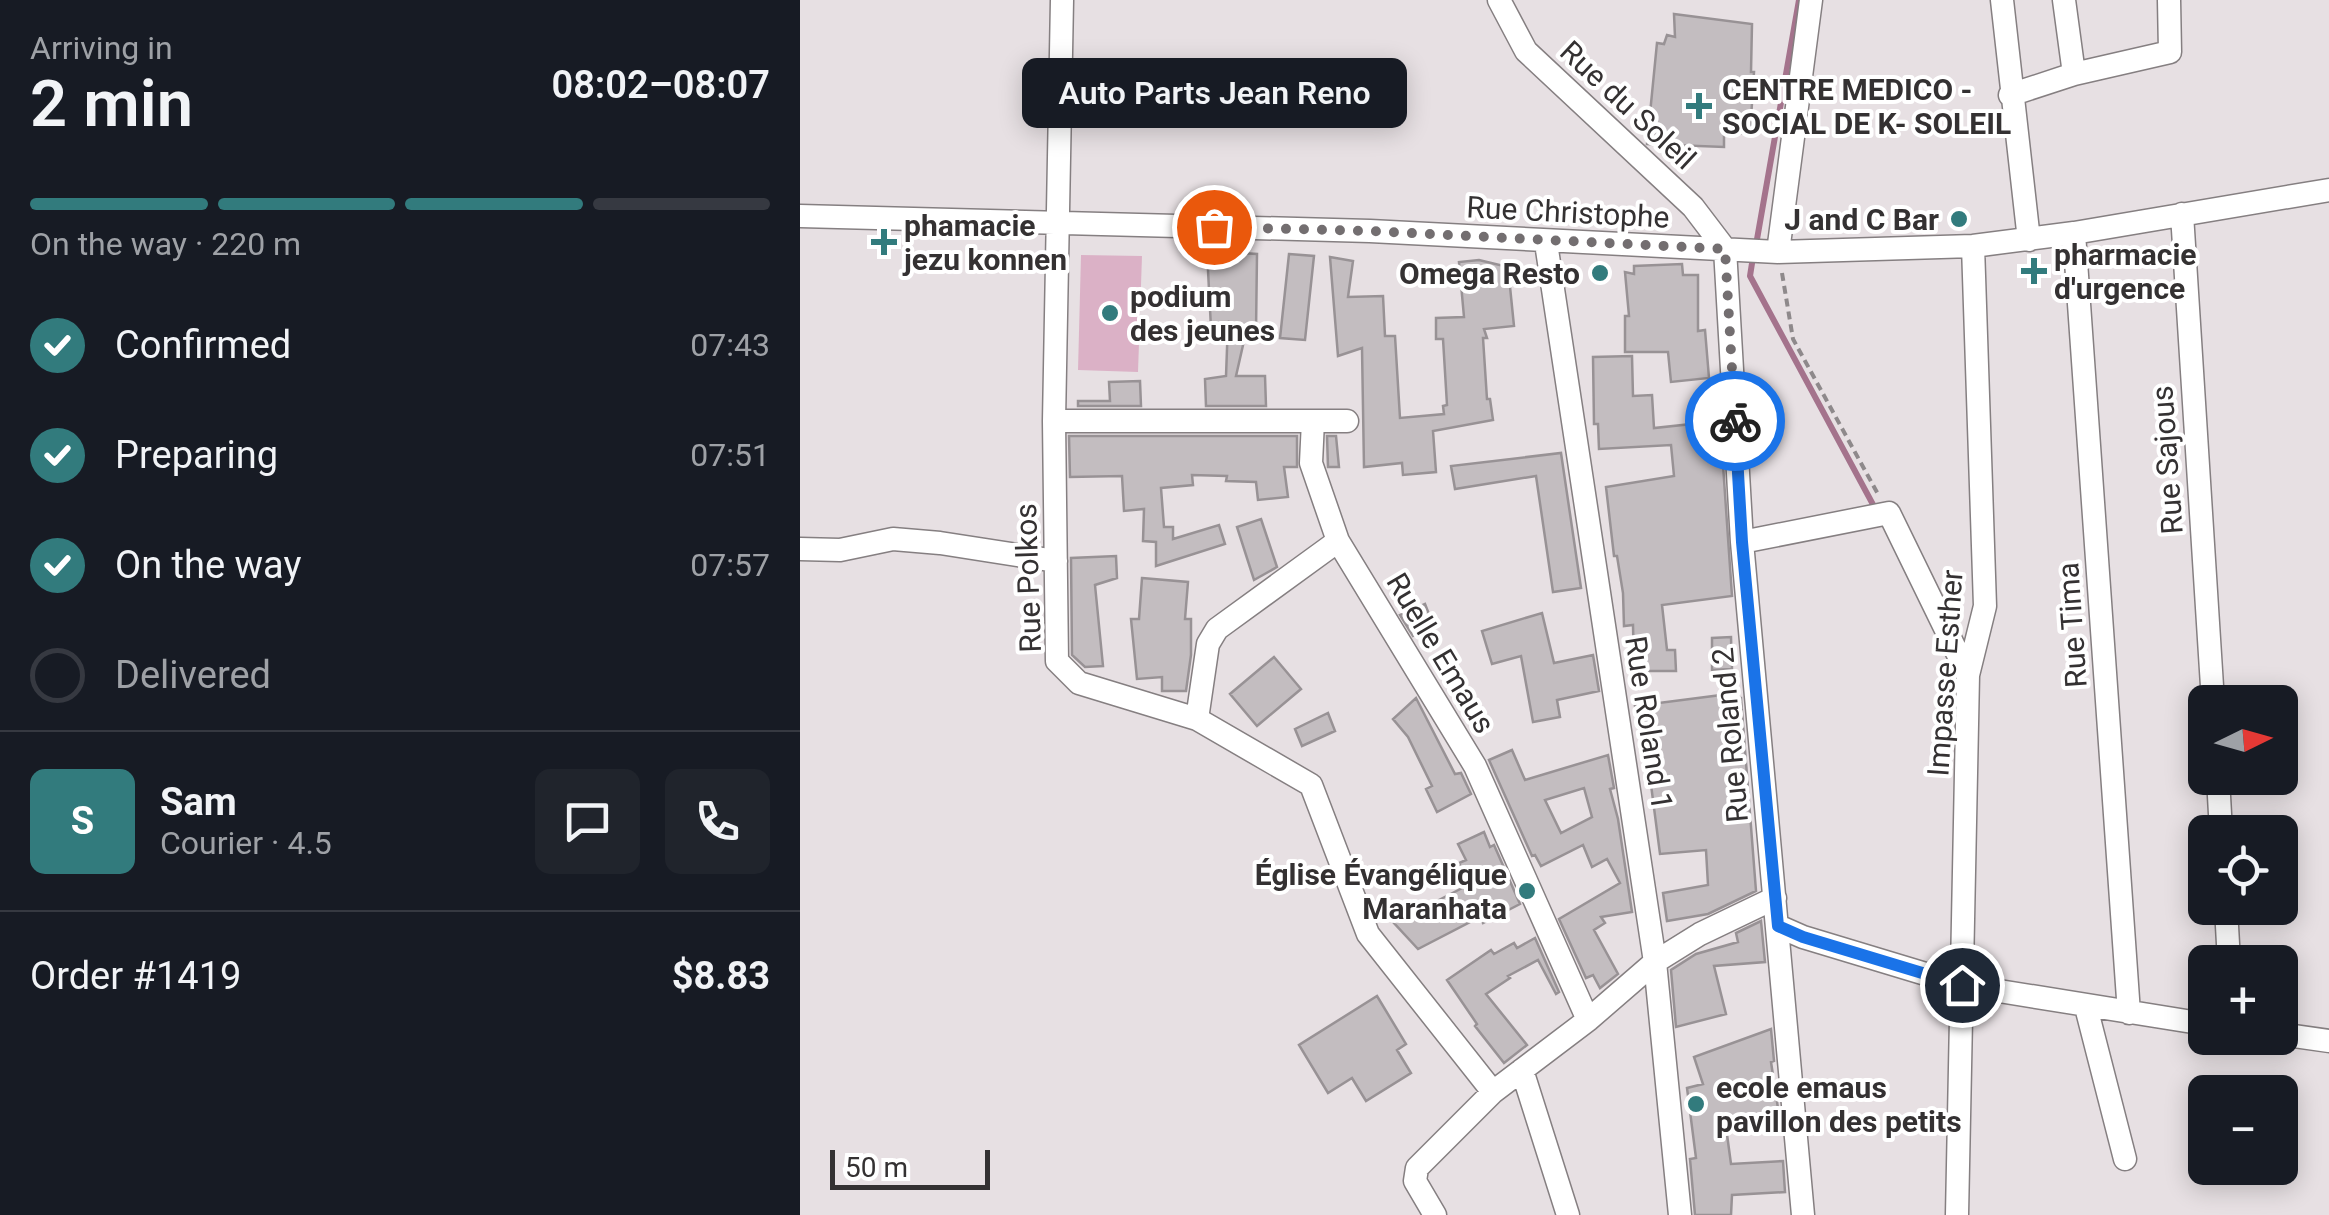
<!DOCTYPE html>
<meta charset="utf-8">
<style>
:root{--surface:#171b24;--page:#20242c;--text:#f1f3f6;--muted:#9ea1a6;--line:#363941;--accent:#327b7d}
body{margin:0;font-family:Roboto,sans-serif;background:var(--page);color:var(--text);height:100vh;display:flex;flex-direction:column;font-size:38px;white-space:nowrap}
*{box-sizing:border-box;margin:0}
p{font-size:32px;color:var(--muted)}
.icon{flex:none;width:55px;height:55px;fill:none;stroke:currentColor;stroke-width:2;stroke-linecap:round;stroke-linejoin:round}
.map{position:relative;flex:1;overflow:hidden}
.details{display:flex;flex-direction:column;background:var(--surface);width:800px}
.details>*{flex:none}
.needle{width:65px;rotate:85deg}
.tools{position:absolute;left:1388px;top:685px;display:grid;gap:20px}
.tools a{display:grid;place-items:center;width:110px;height:110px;border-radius:15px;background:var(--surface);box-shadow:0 5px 25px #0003;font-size:50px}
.scale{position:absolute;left:30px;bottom:25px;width:160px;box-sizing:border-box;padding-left:10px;border:5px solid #343132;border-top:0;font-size:28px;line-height:35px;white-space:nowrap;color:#343132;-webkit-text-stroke:8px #fff;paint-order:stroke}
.pin{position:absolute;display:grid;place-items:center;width:85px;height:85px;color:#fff;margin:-42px;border:5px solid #fff;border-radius:50%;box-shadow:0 2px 10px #0007}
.courier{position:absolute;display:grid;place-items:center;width:100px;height:100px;margin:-50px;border:8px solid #1a73e8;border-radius:50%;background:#fff;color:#222;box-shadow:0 2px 12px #0007}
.bubble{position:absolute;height:70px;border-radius:15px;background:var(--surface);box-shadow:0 5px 25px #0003;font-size:32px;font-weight:600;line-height:70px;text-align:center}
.summary em{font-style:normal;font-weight:600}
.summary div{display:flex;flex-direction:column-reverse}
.summary{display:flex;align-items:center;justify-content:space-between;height:170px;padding:0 30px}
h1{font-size:65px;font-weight:600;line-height:75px}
.bar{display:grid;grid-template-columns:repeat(4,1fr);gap:15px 10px;align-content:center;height:120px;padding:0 30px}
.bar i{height:12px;border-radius:8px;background:var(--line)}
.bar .current{background:var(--accent)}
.bar p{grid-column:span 4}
.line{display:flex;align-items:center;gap:25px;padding:0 30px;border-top:2px solid var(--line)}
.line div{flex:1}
.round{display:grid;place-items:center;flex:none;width:105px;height:105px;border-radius:15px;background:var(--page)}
ol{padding:0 30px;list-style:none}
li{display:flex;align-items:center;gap:30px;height:110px}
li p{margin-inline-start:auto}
li .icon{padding:10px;border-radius:50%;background:var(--accent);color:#fff;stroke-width:4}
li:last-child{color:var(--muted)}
li i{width:55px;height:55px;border:5px solid var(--line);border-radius:50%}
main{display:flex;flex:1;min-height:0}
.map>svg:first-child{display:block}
</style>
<main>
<section class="details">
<div class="summary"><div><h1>2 min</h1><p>Arriving in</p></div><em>08:02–08:07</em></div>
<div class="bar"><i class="current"></i><i class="current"></i><i class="current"></i><i></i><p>On the way · 220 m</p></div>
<ol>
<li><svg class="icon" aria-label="check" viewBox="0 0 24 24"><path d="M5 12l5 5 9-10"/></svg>Confirmed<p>07:43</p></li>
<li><svg class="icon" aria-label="check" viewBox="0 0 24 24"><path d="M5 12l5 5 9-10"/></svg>Preparing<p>07:51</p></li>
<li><svg class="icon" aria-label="check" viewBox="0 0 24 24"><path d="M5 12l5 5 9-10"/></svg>On the way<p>07:57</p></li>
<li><i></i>Delivered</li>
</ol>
<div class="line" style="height:180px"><b class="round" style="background:var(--accent);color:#fff">S</b><div><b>Sam</b><p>Courier · 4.5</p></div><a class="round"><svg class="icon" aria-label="chat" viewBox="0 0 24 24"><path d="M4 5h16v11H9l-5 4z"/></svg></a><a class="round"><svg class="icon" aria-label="phone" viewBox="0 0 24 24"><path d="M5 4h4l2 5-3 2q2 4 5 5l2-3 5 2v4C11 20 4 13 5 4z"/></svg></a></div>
<div class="line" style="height:130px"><div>Order #1419</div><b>$8.83</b></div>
</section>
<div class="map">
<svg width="1529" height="1215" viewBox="0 0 1529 1215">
<rect width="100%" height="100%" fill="#e7e0e3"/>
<!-- green -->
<path fill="#dbb1c6" d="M281,255l61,1 -4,116 -60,-2z"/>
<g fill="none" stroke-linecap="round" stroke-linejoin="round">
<!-- stream -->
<path stroke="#a4738c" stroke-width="6" d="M956,245l43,-245
M953,257l-3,19 127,236"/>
</g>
<!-- building -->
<path fill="#c3bdc0" stroke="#989295" stroke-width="2.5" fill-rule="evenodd" d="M874,14l78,10 -1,48h3l-4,62 -26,-2v15l-77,-3 10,-101 7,1 3,-9 8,2z
M407,251l50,3 -1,78h-10l-10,44h29l1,30h-60l-1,-27 21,-3 2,-54 -17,6z
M489,254l25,2 -9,84 -25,-2z
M530,257l23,4 -5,36 35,-1 2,40h10l5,82 44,-4 -1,-8 4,-1 -4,-66h-7v-21l28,-1 -5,-55 20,-2 29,7 6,59 -30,3 3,9h-4l4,61h3l3,21 -60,11 3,41 -33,3 -1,-12 -38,4 -2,-119 -24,8z
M882,264l1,11h15v56l7,-1 4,48 -38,4 -3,-30h-43v-36h4l-4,-44 9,2v-8z
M832,356l1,40 19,-1 2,33 66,-7 12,175 -70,9 5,45h8l1,21h-42l-1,-46 -9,1 -1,-33 -6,-37h-3l-8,-69 68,-11 -3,-31 -72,4 -1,-25h-4l-1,-67z
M340,381l1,25h-63v-5h32l-1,-19z
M269,436h228v31h-13l4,30 -30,3 -2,-18 -30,-1 1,-5 -35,-1 1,10 -32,3 3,39h9v12l46,-14 6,19 -69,22v-24l-13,-1 1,-32 -20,2 -2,-35 -52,1z
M527,436h9l3,31h-11z
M761,453l20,135 -28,4 -17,-116 -81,13 -4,-23z
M461,519l16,48 -23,13 -17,-53z
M316,556l1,22 -22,7 8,81 -18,1 -13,-12 -1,-97z
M342,578l46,4 -3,37h6v36l-5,36h-24v-14l-25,2 -6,-60h8z
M625,604l9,23 -21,9 -13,-21z
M742,613l12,50 39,-8 6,36 -42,9 3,17 -27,5 -12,-66 -29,8 -10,-33z
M931,637l1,32 -20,1v-32z
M474,657l27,32 -44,37 -27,-32z
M937,693v5h4l15,193 -48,23 -41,7 -4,-28 45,-8 -2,-35 -46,4 -16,-123 -5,1 -4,-26z
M616,698l39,76 6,-1 10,21 -34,18 -11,-23 6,-3 -24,-49 -15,-18z
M528,713l7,18 -33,15 -7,-17z
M712,750l13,30 83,-25 6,33 -4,1 8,30 14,93 -31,5 4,6 -11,7 24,44 -18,14 -7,-13 -7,3 -27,-59 61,-36 -13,-24 -15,8 -9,-22 -42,21 -6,-11 -3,1 -43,-96zM784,788l8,29 -31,16 -16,-33z
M684,832l6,15 4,-2 26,59 -37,19 -3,-6 -62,32 -24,-26 76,-39 -11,-21 7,-3 -8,-16z
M961,921l4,41 -51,4 12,48 -50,13 -5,-57 25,-16 42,-12 -2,-9z
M735,938l24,54 -3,2 -18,-34 -30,16 2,2 -24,16 41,51 -23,18 -29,-37 2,-2 -30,-44 44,-30 3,4 20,-11 3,5z
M577,996l29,48 -9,6 14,23 -45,28 -14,-23 -24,15 -29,-48z
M971,1029l3,32 -3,1 8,53 -53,12 5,37 52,-3 2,31 -53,3 -1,20h-36l-5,-56 6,-1 -9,-70 16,-4 -9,-27z"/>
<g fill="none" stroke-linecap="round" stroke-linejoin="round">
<!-- minor casing -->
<g stroke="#857f81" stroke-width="25">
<path id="minor" d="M262,0l-8,421 3,240 22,22 118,36 114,66 57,149 125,158 95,-72 67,-58 45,-28 75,-36
M699,0l27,51 167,156 32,42
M1202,0l27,240
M1264,0l10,74
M1210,95l64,-21 96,-22 -1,-52
M1382,214l31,488
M0,216l570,15 408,21 195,-6 101,-13 255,-43
M1274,233l55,780
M746,243l109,719 25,253
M925,249l17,293 61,673
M978,252l33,-252
M254,421h293
M513,421l-2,42 27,78
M942,542l147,-29 79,162
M0,549l40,1 53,-11 47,4 116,18
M397,719l11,-75 9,-15 121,-88 137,225 113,254
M1418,778l3,54
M1426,908l3,54
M978,926l25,11 159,48 243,39
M1286,1007l39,152
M1480,1034l49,7
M722,1070l46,145
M635,1215l-20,-34 2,-13 76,-76
M1157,1215l11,-540 17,-69 -12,-360"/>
</g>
<!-- path -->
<path stroke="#8e898b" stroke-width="4" stroke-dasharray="8 5" stroke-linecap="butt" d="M982,273l11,66 86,157"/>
<!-- minor -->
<use href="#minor" stroke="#fff" stroke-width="22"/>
</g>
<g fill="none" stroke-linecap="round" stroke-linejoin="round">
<!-- done -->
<path stroke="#736e70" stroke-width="10" stroke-dasharray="0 18" d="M414,227l156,4 355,18 10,172"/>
<!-- route -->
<path stroke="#1a73e8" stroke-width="12" d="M935,421l7,121 36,384 25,11 159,48"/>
</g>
<!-- markers -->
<g fill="#327b7d" stroke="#fff" stroke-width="4">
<path d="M894 91h10v10h10v10h-10v10h-10v-10h-10v-10h10z"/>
<circle cx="1159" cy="219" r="10"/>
<path d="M79 227h10v10h10v10h-10v10h-10v-10h-10v-10h10z"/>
<path d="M1229 256h10v10h10v10h-10v10h-10v-10h-10v-10h10z"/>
<circle cx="800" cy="273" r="10"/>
<circle cx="310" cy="313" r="10"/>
<circle cx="727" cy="891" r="10"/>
<circle cx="896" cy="1104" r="10"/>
</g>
<g text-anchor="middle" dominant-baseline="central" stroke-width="8" stroke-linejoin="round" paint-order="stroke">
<!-- poi labels -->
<g font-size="30" font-weight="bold" fill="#343132" stroke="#fff" text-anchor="start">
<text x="922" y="89">CENTRE MEDICO -<tspan x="922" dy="34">SOCIAL DE K- SOLEIL</tspan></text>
<text x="1139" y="219" text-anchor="end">J and C Bar</text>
<text x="104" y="225">phamacie<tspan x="104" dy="34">jezu konnen</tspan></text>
<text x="1254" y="254">pharmacie<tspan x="1254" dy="34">d'urgence</tspan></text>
<text x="780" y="273" text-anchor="end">Omega Resto</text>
<text x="330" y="296">podium<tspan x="330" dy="34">des jeunes</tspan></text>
<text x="707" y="874" text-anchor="end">Église Évangélique<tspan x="707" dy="34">Maranhata</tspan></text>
<text x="916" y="1087">ecole emaus<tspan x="916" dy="34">pavillon des petits</tspan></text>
</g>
<!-- street labels -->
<g font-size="30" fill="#343132" stroke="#fff">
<text transform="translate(828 105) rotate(43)">Rue du Soleil</text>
<text transform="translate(768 212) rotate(3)">Rue Christophe</text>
<text transform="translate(1367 460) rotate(-94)">Rue Sajous</text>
<text transform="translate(228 578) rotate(-92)">Rue Polkos</text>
<text transform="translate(1272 625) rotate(-94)">Rue Tima</text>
<text transform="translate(641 653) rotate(59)">Ruelle Emaus</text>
<text transform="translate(1145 673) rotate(-86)">Impasse Esther</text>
<text transform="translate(849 723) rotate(81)">Rue Roland 1</text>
<text transform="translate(930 735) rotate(-95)">Rue Roland 2</text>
</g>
</g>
</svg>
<div class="tools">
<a><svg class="needle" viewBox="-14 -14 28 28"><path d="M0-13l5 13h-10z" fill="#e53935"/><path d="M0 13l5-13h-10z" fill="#9ea1a6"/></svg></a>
<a><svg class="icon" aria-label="locate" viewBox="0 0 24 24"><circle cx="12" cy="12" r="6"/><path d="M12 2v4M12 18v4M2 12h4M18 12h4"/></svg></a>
<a>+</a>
<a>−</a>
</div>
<div class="scale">50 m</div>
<div class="pin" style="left:414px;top:227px;background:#ea580c"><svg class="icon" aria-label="bag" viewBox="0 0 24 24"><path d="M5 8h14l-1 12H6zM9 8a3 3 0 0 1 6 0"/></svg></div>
<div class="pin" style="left:1162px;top:985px;background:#1f2937"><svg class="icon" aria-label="home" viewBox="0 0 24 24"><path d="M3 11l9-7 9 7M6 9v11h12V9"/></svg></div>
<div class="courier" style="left:935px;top:421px"><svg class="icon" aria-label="bike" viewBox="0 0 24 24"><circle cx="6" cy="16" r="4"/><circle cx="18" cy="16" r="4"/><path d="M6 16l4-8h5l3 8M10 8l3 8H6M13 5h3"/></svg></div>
<div class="bubble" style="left:222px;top:58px;width:385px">Auto Parts Jean Reno</div>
</div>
</main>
